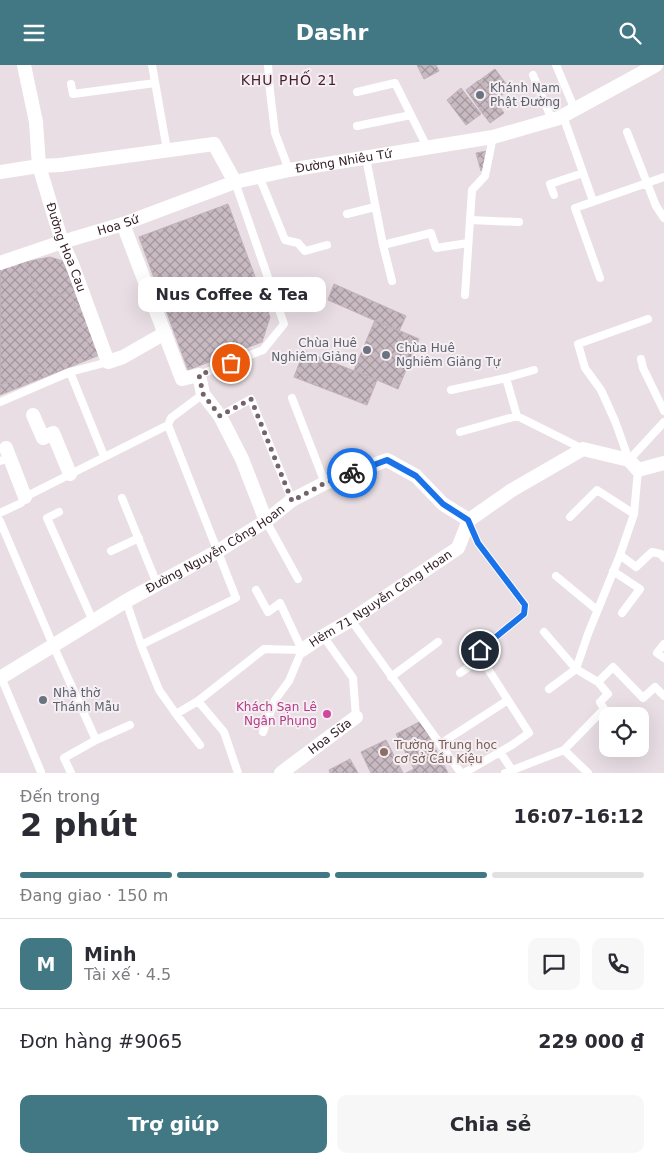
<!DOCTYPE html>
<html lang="vi">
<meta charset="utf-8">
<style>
:root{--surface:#fff;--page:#f7f7f7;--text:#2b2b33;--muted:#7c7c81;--line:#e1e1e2;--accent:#427884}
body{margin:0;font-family:"DejaVu Sans",sans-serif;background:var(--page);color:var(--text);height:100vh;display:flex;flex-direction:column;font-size:19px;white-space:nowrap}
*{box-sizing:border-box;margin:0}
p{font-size:16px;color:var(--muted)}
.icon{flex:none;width:28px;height:28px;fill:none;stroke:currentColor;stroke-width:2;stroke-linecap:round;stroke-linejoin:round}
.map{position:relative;height:708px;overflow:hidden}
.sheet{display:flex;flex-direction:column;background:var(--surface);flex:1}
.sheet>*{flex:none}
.controls{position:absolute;left:599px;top:642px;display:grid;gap:10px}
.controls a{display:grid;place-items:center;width:50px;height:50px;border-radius:10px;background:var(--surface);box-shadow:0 5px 20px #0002;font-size:25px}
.pin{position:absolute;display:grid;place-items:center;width:42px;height:42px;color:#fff;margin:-21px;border:2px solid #fff;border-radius:50%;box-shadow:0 1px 5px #0007}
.courier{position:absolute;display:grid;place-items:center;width:50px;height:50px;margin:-25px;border:4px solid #1a73e8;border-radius:50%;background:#fff;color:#222;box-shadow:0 1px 6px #0007}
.bubble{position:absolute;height:35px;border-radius:10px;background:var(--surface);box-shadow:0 5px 20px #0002;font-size:16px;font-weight:700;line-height:35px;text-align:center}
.summary em{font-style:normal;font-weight:700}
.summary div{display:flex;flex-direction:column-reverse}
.summary{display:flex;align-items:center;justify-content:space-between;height:85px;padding:0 20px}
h1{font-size:32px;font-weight:700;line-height:38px}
.bar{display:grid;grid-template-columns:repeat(4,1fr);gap:8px 5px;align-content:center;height:60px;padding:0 20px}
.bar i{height:6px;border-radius:4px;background:var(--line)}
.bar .selected{background:var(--accent)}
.bar p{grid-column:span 4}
.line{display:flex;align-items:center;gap:12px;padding:0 20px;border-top:1px solid var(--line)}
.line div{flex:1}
.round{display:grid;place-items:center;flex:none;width:52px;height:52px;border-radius:10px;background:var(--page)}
.action{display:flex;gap:10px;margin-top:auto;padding:10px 20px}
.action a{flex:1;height:58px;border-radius:10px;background:var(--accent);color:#fff;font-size:20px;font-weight:700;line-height:58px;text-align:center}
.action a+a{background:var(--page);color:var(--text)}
header{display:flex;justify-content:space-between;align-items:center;height:65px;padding:0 20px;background:var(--accent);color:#fff;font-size:22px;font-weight:700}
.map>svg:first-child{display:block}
</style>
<header><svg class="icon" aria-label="menu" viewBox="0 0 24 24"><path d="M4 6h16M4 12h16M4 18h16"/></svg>Dashr<svg class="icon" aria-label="search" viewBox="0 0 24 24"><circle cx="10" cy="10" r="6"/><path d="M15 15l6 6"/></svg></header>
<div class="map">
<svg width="664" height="708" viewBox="0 0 664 708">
<defs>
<pattern id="building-cross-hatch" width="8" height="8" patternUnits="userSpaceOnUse" patternTransform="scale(1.25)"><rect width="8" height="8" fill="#c9bac2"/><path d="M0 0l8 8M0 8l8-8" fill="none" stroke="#a4979e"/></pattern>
</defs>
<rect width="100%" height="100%" fill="#e8dee4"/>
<!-- building -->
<path fill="url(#building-cross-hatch)" stroke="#c1b1ba" d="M417,0h19l3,6 -15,8z
M495,4l15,20 -15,11 -15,-20z
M479,15l15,19 -14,11 -14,-20z
M461,23l20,26 -15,11 -19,-25z
M494,34l10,14 -14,10 -10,-13z
M487,86l-3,18 -3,2 -5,-18z
M228,139l42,113 -8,25 -74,28 -49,-133z
M23,192l17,46 30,-12 21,62 -91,32v-118z
M50,192l22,7 30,90 -102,41v-128z
M334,219l72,32 -7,15 -71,-31z
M375,255l44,19 -21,50 -44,-19z
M304,286l73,29 -10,25 -73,-28z
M421,656l27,52h-42l8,-4 -18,-35z
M386,675l17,33h-32l-10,-21z
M350,694l8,14h-28l-1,-3z"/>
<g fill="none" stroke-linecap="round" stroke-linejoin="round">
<!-- service -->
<path stroke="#fff" stroke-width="8" d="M152,0l15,85
M268,0l2,26 5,42 14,37
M556,0l19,45
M533,10l19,45
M71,19l2,10 82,-11
M357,27l38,-9 32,64
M563,51l30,85
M357,61l54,-11
M627,67l20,51 17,-6
M366,93l17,87 9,36
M259,111l26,64 13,3 7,8 22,-6
M554,130l-4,-11 33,-11
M347,149l28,-7
M470,155l49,2
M383,180l48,-12 5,15 32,-5
M600,213l-25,-70 72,-25 9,23 8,12
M465,230l7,-105 13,-14 8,-39
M648,254l-70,25 7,24 16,22 14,31 14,39 35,-38
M641,294l2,9 21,43
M70,307l34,84
M199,310l64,-25 21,-26 -49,-142
M506,313l28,-8
M451,325l55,-12 11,38
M292,333l33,85
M0,337l70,-30 38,-10
M220,351l31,-17 41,101
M460,367l57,-16 66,33
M0,396l10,-3
M122,433l35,86
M59,447l-12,6 46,103
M0,448l21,-10 4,-6 143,-72 3,-7 32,-24
M570,452l27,-27 37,24
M0,456l53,124 43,95
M266,456l32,58
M111,486l28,-13
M620,490l16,12 16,-15 9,2 3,4
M613,506l27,18 -18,24
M556,511l41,34
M256,525l12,22 12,-9 22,47
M126,536l15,44 18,45 17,24 24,31
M351,555l110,153
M544,567l32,37 -27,20
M323,571l30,42 3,39
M664,579l-7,9 7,5
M141,580l95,-47 -68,-173
M460,608l21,-15
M1,612l40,95
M391,612l47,-35
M598,617l15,-15 30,31 12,-11 9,9
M198,636l26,31 14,41
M176,649l22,-13 66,-52 38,1
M263,667l12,-32 14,-19 13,-31
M440,679l68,-44
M564,685l40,-41 -4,-7 8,-8 -10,-12 -22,-13 12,-35 32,-79 14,-41 4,-44
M500,687l14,21
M71,708l-7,-15 32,-18 34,-15
M464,708l48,-28 17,-12 -48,-75 -1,-8 44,-36 1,-9 -47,-62 -9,-21
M505,708l59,-23 24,23"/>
<!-- minor -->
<g stroke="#fff" stroke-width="14">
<path id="s1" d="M24,0l12,57 3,44 23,76 10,22 36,98 15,-5 42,-24"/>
<path id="s2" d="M0,107l39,-6 21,-1 154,-21 21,38 54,-12 204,-33 66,-19 97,-53"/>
<path d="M123,159l59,155 17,-4 4,19 17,22 22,43 24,62"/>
<path id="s3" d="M0,198l62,-21 61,-18 112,-42"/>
<path d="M33,350l10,23 10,-5 17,41"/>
<path d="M6,383l19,49"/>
<path d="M469,455l43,-30 71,-41 46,11 9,10 26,-7"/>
<path id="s4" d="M302,585l21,-14 28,-16 107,-72 11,-28"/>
<path id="s5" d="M0,613l126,-77 92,-50 48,-30 26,-21 33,-17 62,-23 29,16 27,28 26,16"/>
<path id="s6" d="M281,708l75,-56"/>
</g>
</g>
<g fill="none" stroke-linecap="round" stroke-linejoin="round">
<!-- done -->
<path stroke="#74636a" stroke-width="5" stroke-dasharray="0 9" d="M231,298l-32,12 4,19 17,22 31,-17 41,102 33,-18 27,-10"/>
<!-- route -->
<path stroke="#1a73e8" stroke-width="6" d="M352,408l35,-13 29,16 27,28 25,16 10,23 47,62 -1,9 -44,36"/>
</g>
<!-- markers -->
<g fill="#6b7280" stroke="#f5eef2" stroke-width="2">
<circle cx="480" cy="30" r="5"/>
<circle cx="367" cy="285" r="5"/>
<circle cx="386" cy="290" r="5"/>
<circle cx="43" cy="635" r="5"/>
</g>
<circle fill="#d1479c" stroke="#f5eef2" stroke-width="2" cx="327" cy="649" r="5"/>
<circle fill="#8d6e63" stroke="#f5eef2" stroke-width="2" cx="384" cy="687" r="5"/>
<g text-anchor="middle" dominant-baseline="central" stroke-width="4" stroke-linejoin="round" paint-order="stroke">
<!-- worship labels -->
<g font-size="12" fill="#5b616d" stroke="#f5eef2" text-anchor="start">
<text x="490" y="23">Khánh Nam<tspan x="490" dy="14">Phật Đường</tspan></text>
<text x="357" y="278" text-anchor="end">Chùa Huê<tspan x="357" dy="14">Nghiêm Giảng</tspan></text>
<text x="396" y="283">Chùa Huê<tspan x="396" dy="14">Nghiêm Giảng Tự</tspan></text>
<text x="53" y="628">Nhà thờ<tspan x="53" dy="14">Thánh Mẫu</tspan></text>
</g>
<!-- street labels -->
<g font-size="12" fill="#362129" stroke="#f5eef2">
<text stroke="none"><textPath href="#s2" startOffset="370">Đường Nhiêu Tứ</textPath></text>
<text stroke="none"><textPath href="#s3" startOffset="124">Hoa Sứ</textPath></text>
<text stroke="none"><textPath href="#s1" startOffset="188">Đường Hoa Cau</textPath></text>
<text stroke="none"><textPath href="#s5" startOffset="251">Đường Nguyễn Công Hoan</textPath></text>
<text stroke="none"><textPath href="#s4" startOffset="94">Hẻm 71 Nguyễn Công Hoan</textPath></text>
<text stroke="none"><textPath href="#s6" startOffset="61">Hoa Sữa</textPath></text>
</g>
<!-- hotel labels -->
<g font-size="12" fill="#b23c85" stroke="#f5eef2" text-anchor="end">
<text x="317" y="642">Khách Sạn Lê<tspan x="317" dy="14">Ngân Phụng</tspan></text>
</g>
<!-- education labels -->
<g font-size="12" fill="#785e54" stroke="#f5eef2" text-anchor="start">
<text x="394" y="680">Trường Trung học<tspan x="394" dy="14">cơ sở Cầu Kiệu</tspan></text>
</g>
<!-- neighbourhood labels -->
<g font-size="14" letter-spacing="1" fill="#471e2d" stroke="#f5eef2">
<text x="289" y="15">KHU PHỐ 21</text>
</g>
</g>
</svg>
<div class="controls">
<a><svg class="icon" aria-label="locate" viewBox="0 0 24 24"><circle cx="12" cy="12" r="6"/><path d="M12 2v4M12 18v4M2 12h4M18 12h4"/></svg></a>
</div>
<div class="pin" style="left:231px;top:298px;background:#ea580c"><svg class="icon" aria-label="bag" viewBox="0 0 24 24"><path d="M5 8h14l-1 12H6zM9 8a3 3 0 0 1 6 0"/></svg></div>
<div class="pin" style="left:480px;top:585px;background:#1f2937"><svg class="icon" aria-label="home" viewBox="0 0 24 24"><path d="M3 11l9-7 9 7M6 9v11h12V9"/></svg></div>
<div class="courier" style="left:352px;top:408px"><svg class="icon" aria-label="bike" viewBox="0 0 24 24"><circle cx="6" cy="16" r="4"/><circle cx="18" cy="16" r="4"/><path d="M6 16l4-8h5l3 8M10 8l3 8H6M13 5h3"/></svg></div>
<div class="bubble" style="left:138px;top:212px;width:188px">Nus Coffee &amp; Tea</div>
</div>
<section class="sheet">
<div class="summary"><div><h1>2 phút</h1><p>Đến trong</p></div><em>16:07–16:12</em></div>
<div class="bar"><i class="selected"></i><i class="selected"></i><i class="selected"></i><i></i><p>Đang giao · 150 m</p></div>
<div class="line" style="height:90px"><b class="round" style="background:var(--accent);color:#fff">M</b><div><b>Minh</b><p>Tài xế · 4.5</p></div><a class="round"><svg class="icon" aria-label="chat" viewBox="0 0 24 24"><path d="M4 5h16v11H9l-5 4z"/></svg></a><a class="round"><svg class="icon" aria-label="phone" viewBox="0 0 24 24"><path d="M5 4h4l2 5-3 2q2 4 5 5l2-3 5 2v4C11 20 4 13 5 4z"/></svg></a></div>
<div class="line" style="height:65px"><div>Đơn hàng #9065</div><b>229 000 ₫</b></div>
<div class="action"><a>Trợ giúp</a><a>Chia sẻ</a></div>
</section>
